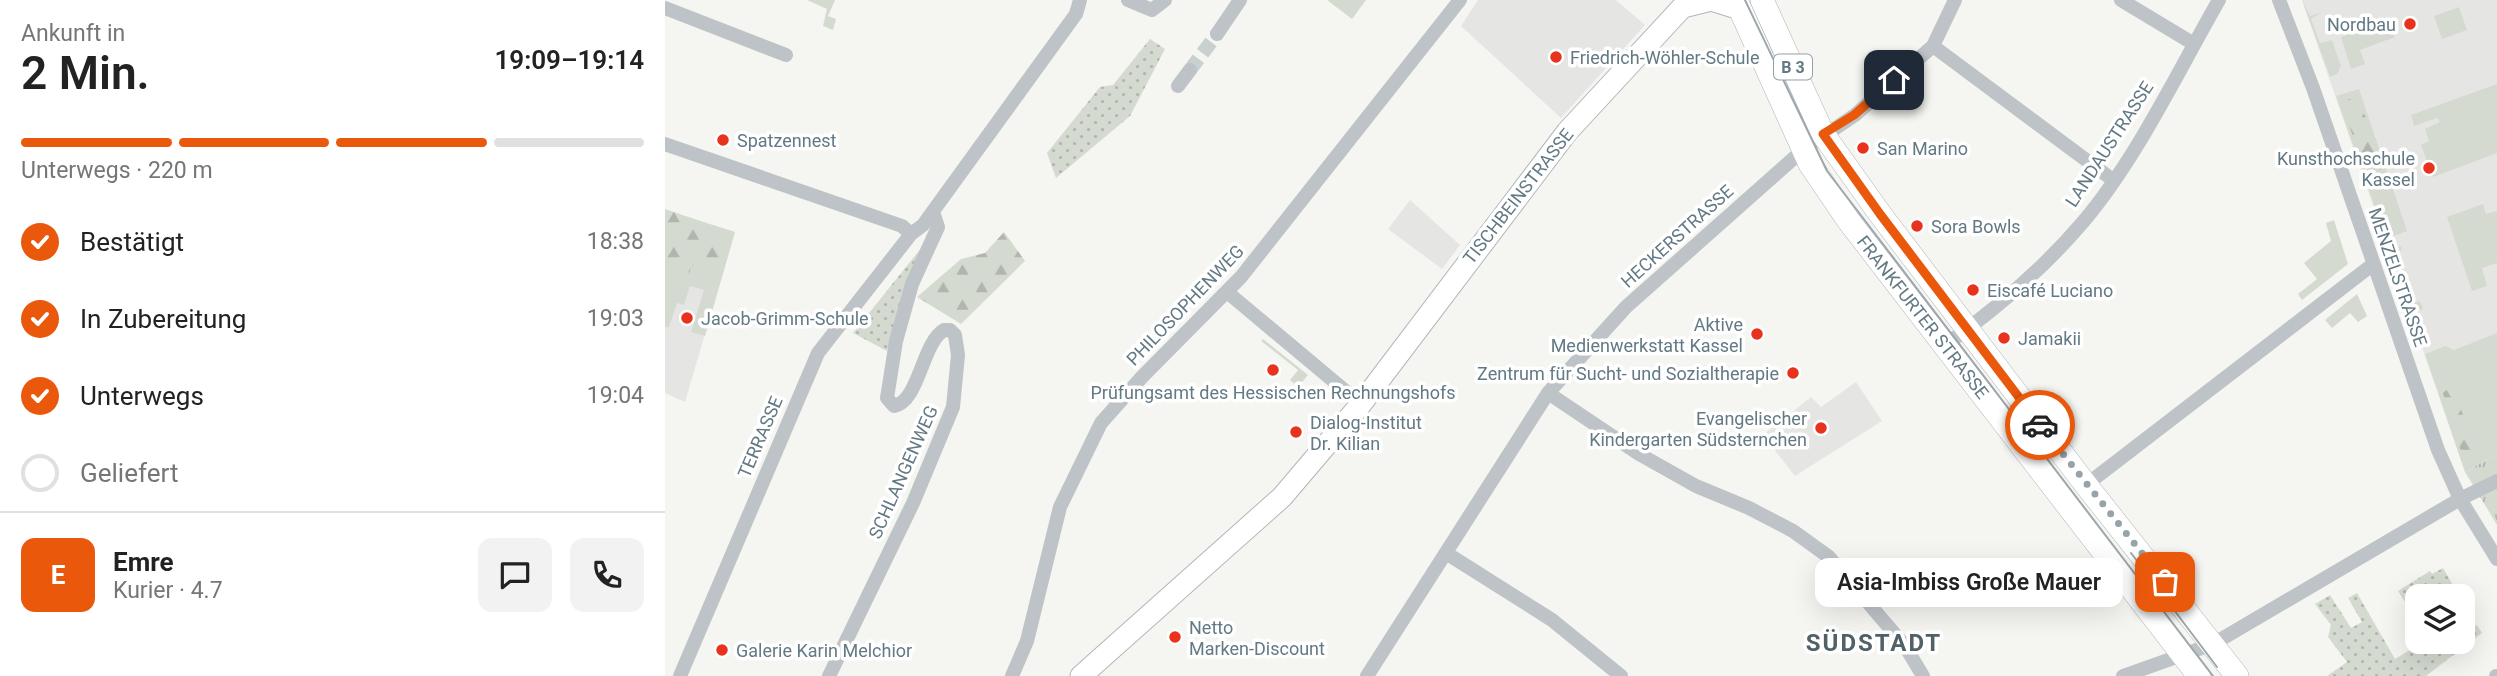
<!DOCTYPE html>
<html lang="de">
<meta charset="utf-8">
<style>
:root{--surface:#fff;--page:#f2f2f2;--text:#222;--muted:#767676;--line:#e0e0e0;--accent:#ea580c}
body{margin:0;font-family:Roboto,sans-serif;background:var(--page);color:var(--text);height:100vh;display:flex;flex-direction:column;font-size:26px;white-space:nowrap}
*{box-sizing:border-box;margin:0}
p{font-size:23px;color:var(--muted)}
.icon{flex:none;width:38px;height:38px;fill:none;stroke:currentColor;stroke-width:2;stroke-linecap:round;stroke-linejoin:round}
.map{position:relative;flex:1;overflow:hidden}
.details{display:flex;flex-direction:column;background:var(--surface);width:665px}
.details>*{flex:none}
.tools{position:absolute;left:1740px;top:584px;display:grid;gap:14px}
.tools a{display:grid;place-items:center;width:70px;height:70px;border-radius:14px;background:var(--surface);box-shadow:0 7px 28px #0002;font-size:35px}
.pin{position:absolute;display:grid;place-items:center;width:60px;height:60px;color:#fff;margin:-30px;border-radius:14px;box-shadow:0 4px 10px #0006}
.courier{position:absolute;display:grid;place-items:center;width:70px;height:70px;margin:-35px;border:5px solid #ea580c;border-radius:50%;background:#fff;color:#222;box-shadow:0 2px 9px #0007}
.bubble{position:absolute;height:49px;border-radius:14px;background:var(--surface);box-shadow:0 7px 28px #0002;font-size:23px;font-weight:600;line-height:49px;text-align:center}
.headline em{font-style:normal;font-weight:600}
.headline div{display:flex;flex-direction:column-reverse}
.headline{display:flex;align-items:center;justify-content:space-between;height:119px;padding:0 21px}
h1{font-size:46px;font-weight:600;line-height:52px}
.bar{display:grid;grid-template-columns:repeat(4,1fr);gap:10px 7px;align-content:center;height:84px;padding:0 21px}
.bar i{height:9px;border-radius:5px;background:var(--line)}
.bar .active{background:var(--accent)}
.bar p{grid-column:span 4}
.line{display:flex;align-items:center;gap:18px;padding:0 21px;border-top:2px solid var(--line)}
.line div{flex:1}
.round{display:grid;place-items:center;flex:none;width:74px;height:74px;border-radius:14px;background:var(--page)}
ol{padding:0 21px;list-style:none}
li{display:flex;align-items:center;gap:21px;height:77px}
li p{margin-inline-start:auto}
li .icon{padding:7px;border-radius:50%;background:var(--accent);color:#fff;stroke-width:4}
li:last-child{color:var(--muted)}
li i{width:38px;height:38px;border:4px solid var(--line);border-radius:50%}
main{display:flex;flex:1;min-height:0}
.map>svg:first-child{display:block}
</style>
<main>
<section class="details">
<div class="headline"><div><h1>2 Min.</h1><p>Ankunft in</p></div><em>19:09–19:14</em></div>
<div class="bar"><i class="active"></i><i class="active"></i><i class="active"></i><i></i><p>Unterwegs · 220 m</p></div>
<ol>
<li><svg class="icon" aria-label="check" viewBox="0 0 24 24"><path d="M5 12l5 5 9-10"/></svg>Bestätigt<p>18:38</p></li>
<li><svg class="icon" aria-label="check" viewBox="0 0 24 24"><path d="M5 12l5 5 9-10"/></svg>In Zubereitung<p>19:03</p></li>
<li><svg class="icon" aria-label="check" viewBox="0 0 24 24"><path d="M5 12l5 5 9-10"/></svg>Unterwegs<p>19:04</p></li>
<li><i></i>Geliefert</li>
</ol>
<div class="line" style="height:126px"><b class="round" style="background:var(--accent);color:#fff">E</b><div><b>Emre</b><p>Kurier · 4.7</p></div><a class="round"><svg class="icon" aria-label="chat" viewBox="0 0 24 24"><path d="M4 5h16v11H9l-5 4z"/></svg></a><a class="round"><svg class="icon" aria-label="phone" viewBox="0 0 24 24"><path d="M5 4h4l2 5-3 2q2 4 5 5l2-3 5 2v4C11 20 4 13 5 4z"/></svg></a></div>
</section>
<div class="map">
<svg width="1832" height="676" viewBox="0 0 1832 676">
<defs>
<pattern id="forest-firs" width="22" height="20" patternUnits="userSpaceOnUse" patternTransform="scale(1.75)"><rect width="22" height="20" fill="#d5dad0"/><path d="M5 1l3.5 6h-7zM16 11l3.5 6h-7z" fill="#b0b6ae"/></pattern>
<pattern id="park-tufts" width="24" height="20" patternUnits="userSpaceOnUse" patternTransform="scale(1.75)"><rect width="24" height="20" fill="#d5dad0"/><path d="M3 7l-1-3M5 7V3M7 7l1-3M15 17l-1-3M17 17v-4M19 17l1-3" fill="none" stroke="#b0b6ae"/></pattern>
<pattern id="garden-dots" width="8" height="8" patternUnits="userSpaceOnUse" patternTransform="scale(1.75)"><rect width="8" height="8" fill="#d5dad0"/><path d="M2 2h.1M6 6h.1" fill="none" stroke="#b0b6ae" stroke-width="1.8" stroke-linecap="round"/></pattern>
</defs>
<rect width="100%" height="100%" fill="#f5f5f1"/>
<!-- built -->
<path fill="#e5e6e4" d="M813,0h138l29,25 -84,93 -100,-92z
M1637,0h195v454l-32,18z
M745,200l50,45 -18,24 -54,-40z
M0,210l70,22 -50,170 -20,-9z
M1191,382l26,39 -87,55 -32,-41 48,-38 10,10z"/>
<!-- grass -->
<path fill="#d5dad0" d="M142,0h28l-7,16 8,3 -3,11 -10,-4 4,-17z
M662,0h39l-14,19z
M1637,0l8,16 12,-4 -11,7 9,24 12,-3 9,26 -4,8 -7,3z
M1794,7l8,23 -25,9 -8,-23z
M1724,20l6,17 -35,13 5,14 -14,5 -10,-32z
M1832,84v69l-64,24 -12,-32 8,-4 -4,-12 15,-7 -3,-4 -23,8 -3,-11z
M1694,89l48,142 -21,8 -50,-143z
M1818,204l3,10 11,-3v52l-15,5 5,18 -15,5 -25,-74z
M0,210l70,22 -30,104 -14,-4 13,-42 -14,-4 -6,19 -7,-2 -8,24h-4z
M1669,220l14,44 -46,36 -4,-6 19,-15 -13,-16 27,-22 -5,-18z
M1736,246l1,4 -9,3 18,51 9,-3 3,8 -9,3 1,10 -25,-72z
M1692,294l10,22 -9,6 -8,-9 -18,15 -7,-8z
M1832,333v121l-32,18 -40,-118 20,-8 9,4z
M598,339l45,36 -10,12 -8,-7 8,-10 -37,-29z"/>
<!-- forest -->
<path fill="url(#forest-firs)" d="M1683,99l10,2c10,19 28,64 23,85h-6c-10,-18 -34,-69 -27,-87z
M0,209l41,14 4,9 -8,6 23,12 2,11 -14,9 -22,-5 -1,7 -5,2 -6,-9 -4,3 -10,-3z
M339,232l21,29 -64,63 -44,-27 44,-38 24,-6z
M1792,381l8,5 -5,21 10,26 23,3 4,12 -18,11 -16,-1 -20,-65z"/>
<!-- park -->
<path fill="url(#park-tufts)" d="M1832,454v71l-32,-53z"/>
<!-- garden -->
<path fill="url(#garden-dots)" d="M485,39l15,10 -35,67 -74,62 -9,-25 53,-66 13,-2z
M257,247l-15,35 -20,69 -34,-18z
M1778,568l11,19 -5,3 4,7h-36v24l-19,-30 32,-20 2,3z
M1692,593l38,66 28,-17h39v-30l10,16 5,-3 5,8 -56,43h-99l20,-14 -19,-25 3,-12 -16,-21 15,-9 21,33 11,-6 -14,-24z"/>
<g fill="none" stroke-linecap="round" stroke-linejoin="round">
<!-- minor-tunnel -->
<path stroke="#c9d0d0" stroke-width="14" stroke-dasharray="14 7" stroke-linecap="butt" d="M525,70l27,-36"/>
<!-- secondary casing -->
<g stroke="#b0b7ba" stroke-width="23">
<path id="secondary" d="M1018,7l28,-7 29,9
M416,676l201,-179 79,-93 206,-272 122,-132"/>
</g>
<!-- primary casing -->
<g stroke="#b1b7ba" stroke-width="24">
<path id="primary" d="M1071,0l74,164 38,56 351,456
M1097,0l61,134 57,80 206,271 151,191"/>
</g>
<!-- minor -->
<path stroke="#bdc3c6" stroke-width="14" d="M463,0l24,10 13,-10
M1456,0l73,44
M1614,0l34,88 125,362 22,49 37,60
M0,8l121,47
M552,34l23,-34
M1268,46l180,134
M513,86l12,-16
M0,144l237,82 9,8
M562,292l134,112
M1279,346c51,-36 99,-77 139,-124 54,-64 94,-149 136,-222
M883,393l91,61 57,32 53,22 44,23 36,26 76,89 18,30
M1421,485l286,-220
M781,553l106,67 69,56
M15,676l138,-323 93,-119 12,-9 153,-211 4,-14
M164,676l84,-173 40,-96 5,-52 -3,-20 -5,-5h-6c-22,13 -25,72 -50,76l-7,-8 9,-57 16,-57 26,-57 -5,-15
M347,676l15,-35 33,-134 41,-84 40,-45 100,-101 219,-277
M702,676l181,-283 78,-86 177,-157 52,-35 78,-69 22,-46
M1458,676l90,-32 247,-145 37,-18
M1831,676h1"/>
<!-- secondary -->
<use href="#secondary" stroke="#fff" stroke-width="21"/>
<!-- primary -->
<use href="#primary" stroke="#fff" stroke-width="23"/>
<!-- tram -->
<path stroke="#9ea7ab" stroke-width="2" d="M1080,0l82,171 386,505
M1466,553l86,114"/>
</g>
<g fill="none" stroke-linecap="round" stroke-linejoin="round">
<!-- done -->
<path stroke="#96a4aa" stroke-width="7" stroke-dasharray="0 12.6" d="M1375,425l125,157"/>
<!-- route -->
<path stroke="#ea580c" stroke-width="9" d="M1229,80l-40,35 -31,19 57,80 160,211"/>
</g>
<!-- markers -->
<g fill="#e8321d" stroke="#fff" stroke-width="2.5">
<circle cx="1745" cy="24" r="7"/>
<circle cx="891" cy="57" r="7"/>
<circle cx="58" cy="140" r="7"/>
<circle cx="1198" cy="148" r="7"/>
<circle cx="1764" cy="168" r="7"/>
<circle cx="1252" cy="226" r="7"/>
<circle cx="1308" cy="290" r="7"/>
<circle cx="22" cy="318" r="7"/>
<circle cx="1092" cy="334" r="7"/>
<circle cx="1339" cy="338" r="7"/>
<circle cx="608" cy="370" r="7"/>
<circle cx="1128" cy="373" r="7"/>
<circle cx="1156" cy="428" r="7"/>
<circle cx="631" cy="432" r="7"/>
<circle cx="510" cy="637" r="7"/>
<circle cx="57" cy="650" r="7"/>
</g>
<g text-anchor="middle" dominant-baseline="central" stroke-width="7" stroke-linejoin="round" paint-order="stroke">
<!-- shield labels -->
<rect fill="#fff" stroke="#92a1a8" stroke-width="2" x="1109" y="54.5" width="38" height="25" rx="5"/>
<g font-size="16" font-weight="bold" fill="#637983">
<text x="1128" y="67">B 3</text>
</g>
<!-- poi labels -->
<g font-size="18" fill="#637983" stroke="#fff" text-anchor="start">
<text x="1731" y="24" text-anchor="end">Nordbau</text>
<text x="905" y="57">Friedrich-Wöhler-Schule</text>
<text x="72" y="140">Spatzennest</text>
<text x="1212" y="148">San Marino</text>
<text x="1750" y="158" text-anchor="end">Kunsthochschule<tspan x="1750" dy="21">Kassel</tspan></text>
<text x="1266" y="226">Sora Bowls</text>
<text x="1322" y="290">Eiscafé Luciano</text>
<text x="36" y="318">Jacob-Grimm-Schule</text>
<text x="1078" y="324" text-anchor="end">Aktive<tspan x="1078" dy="21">Medienwerkstatt Kassel</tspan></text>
<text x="1353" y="338">Jamakii</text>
<text x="1114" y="373" text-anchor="end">Zentrum für Sucht- und Sozialtherapie</text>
<text x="608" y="392" text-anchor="middle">Prüfungsamt des Hessischen Rechnungshofs</text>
<text x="1142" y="418" text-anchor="end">Evangelischer<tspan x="1142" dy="21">Kindergarten Südsternchen</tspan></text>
<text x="645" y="422">Dialog-Institut<tspan x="645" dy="21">Dr. Kilian</tspan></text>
<text x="524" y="627">Netto<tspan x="524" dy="21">Marken-Discount</tspan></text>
<text x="71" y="650">Galerie Karin Melchior</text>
</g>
<!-- street labels -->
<g font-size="18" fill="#637983" stroke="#fff">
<text transform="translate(1444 144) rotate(-57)">LANDAUSTRASSE</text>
<text transform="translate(853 196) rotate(-52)">TISCHBEINSTRASSE</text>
<text transform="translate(1012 236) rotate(-42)">HECKERSTRASSE</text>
<text transform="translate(1733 277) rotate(71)">MENZELSTRASSE</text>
<text transform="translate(520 305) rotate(-46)">PHILOSOPHENWEG</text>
<text transform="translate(1258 317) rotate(52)">FRANKFURTER STRASSE</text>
<text transform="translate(95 437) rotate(-67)">TERRASSE</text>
<text transform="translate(238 472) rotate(-66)">SCHLANGENWEG</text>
</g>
<!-- district labels -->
<g font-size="24" font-weight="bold" letter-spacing="2" fill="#516168" stroke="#fff">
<text x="1209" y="643">SÜDSTADT</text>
</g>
</g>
</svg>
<div class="tools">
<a><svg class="icon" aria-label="layers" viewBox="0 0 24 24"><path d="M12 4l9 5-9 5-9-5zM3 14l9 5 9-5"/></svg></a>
</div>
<div class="pin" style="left:1500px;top:582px;background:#ea580c"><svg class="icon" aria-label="bag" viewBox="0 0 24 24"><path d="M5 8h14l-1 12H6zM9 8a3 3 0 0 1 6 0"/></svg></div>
<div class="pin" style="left:1229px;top:80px;background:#1f2937"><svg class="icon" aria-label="home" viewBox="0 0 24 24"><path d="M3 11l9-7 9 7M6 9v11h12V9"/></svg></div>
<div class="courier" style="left:1375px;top:425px"><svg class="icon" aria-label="car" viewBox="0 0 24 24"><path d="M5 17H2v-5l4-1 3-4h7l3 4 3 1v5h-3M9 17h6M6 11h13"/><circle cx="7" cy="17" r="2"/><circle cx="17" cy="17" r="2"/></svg></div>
<div class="bubble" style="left:1150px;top:558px;width:308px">Asia-Imbiss Große Mauer</div>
</div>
</main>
